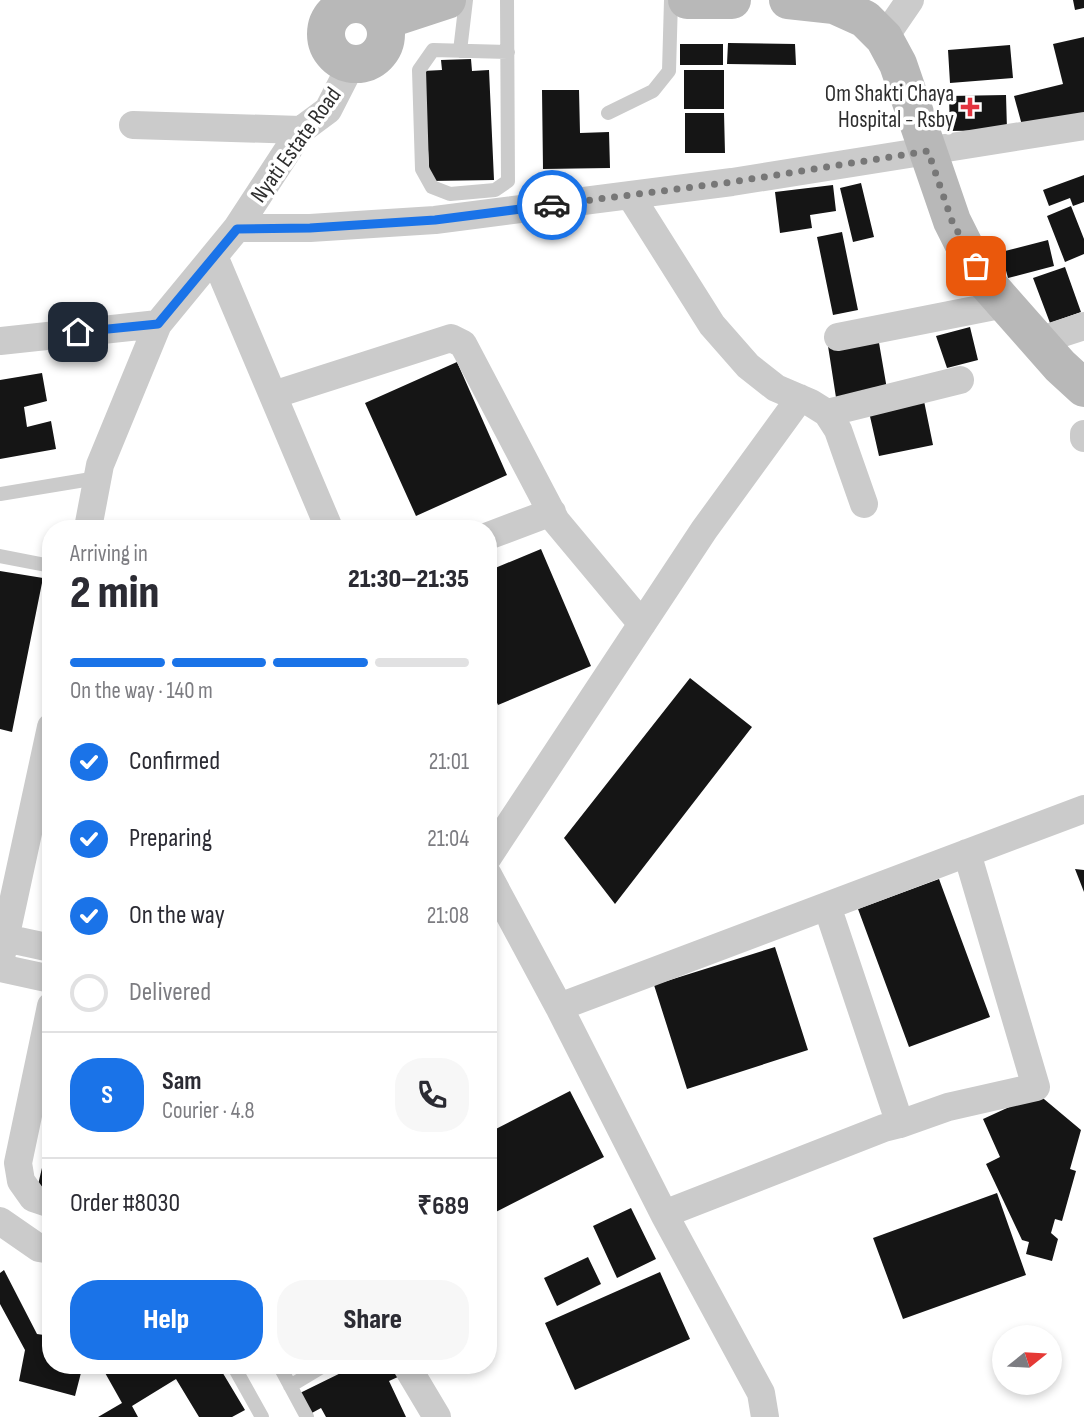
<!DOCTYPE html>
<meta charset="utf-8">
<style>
:root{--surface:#fff;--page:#f7f7f7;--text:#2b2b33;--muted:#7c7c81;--line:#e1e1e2;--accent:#1a73e8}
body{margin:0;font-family:"Sofia Sans Condensed",sans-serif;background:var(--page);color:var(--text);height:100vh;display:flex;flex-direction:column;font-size:26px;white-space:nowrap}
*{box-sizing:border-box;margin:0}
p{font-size:23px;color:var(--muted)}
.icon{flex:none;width:38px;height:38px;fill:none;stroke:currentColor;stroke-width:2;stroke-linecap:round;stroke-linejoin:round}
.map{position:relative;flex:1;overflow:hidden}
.panel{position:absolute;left:42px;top:520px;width:455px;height:854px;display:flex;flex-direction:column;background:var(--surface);border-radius:28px;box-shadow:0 4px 10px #0003}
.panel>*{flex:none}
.needle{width:46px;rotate:72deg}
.controls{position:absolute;left:992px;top:1325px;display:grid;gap:14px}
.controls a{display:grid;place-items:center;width:70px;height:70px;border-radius:50%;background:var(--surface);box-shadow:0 4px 10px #0003;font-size:35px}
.pin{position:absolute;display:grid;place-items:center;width:60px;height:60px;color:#fff;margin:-30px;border-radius:14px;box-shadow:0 4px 10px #0006}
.courier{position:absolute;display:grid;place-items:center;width:70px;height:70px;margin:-35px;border:5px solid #1a73e8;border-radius:50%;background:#fff;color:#222;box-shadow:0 2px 9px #0007}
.headline em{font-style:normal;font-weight:800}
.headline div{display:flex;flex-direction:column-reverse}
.headline{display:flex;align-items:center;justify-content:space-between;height:119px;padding:0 28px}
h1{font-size:46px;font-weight:800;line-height:52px}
.bar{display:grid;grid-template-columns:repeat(4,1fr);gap:10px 7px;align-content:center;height:84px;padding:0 28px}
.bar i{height:9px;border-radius:5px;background:var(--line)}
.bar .current{background:var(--accent)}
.bar p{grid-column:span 4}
.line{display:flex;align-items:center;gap:18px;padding:0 28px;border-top:2px solid var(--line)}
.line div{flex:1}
.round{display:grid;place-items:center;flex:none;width:74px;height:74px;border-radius:28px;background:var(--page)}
ol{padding:0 28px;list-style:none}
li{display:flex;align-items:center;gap:21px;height:77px}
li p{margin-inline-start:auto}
li .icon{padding:7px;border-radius:50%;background:var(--accent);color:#fff;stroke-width:4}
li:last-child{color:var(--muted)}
li i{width:38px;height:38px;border:4px solid var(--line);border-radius:50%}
.button{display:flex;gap:14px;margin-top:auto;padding:14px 28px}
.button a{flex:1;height:80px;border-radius:28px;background:var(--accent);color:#fff;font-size:28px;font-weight:800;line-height:80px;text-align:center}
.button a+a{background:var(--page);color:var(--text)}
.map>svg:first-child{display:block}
</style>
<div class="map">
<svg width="1084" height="1417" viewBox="0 0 1084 1417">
<rect width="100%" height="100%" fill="#fff"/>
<!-- building -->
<path fill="#151515" d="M1073,0h11v8l-9,2z
M1084,37v77l-61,15 -9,-33 49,-12 -10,-40z
M728,43l67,1 1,21 -69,-1z
M680,44h43v21h-43z
M1010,45l3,33 -63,5 -2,-33z
M471,59l1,12 17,-1 5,110 -64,1 -7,-110 19,-1 -1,-10z
M684,70h40v39h-40z
M542,90h37l1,43 29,-1 1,36 -67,1z
M1006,95l1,35 -57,1 -1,-35z
M685,113h39l1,40h-40z
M1084,175v27l-11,4 -3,-8 -21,8 -6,-16z
M861,183l13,54 -21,5 -13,-54z
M833,185l3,26 -26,4 2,13 -32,5 -5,-41z
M1071,206l13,33v15l-19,8 -18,-46z
M842,232l16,78 -25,5 -16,-78z
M1048,240l6,26 -46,12 -7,-26z
M1065,267l16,45 -31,11 -17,-45z
M970,327l8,33 -31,8 -11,-32z
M878,337l10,58 -51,9 -9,-58z
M457,362l50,113 -91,41 -51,-113z
M42,373l5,28 -23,6 3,20 24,-6 5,28 -56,10v-79z
M924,401l9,44 -54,11 -10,-44z
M541,549l50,117 -93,39 -10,-23v-111z
M0,571l43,7 -31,154 -12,-3z
M690,678l62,49 -137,177 -51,-66z
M1075,869l9,1v22z
M939,879l51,138 -81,30 -51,-138z
M775,947l33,103 -121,39 -33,-104z
M570,1091l34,66 -116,59v-83z
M1038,1094l43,36 -11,39 6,2 -14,50 -7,-2 -4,14 7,6 -6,22 -26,-7 3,-12 -7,-2 -36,-76 14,-7 -17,-38z
M50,1134h1v58l-14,-3z
M997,1193l29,82 -123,44 -30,-81z
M631,1208l25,51 -39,19 -24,-52z
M588,1257l13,27 -44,22 -13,-28z
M4,1270l33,64 14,2v29h32l-8,31 -56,-15 6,-31 -25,-46v-31z
M660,1272l30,67 -115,51 -30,-67z
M114,1365h104l27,45 -13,7h-33l-23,-38 -44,27 6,11h-40l24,-14 -18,-32z
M357,1365h37l6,11 -11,5 17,36h-80l-5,-9 -11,6 -10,-21z"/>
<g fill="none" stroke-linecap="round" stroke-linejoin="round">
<!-- lane -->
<path stroke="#cbcbcb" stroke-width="14" d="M507,0l1,181 -13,9 -45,4 -18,-7 -10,-18 -3,-99 14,-20 75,2
M460,51l6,-51
M608,113l45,-22 16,-20 2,-71
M0,494l97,-16
M0,556l51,10
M233,1365l29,52
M279,1365l28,52
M290,1386l35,-21"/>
<!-- street -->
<path stroke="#cbcbcb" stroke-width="28" d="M884,38l26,-38
M133,125l168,5
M630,195l82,130 36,41 28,22 35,15 16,10 11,17 26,74
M237,228h73l125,-8 297,-38 352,-56
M214,256l115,272
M838,337l167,-33
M0,341l158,-17
M1038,341l46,-15
M273,395l178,-57 12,6 93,177 86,103
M827,413l133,-33
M1084,434v4
M88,528l12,-63 58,-141 79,-96 64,-98 27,-20 24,-47
M488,536l64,-24
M488,857l216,-327 96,-132
M488,875l71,132 105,207 97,179 4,24
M5,938l46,10
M0,962l51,-235
M0,968l51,11
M51,1006l-33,157 3,18 12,17 18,6
M559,1007l525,-198
M900,1124l48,-17 88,-20 -69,-234
M664,1214l220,-86 16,-4 -73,-218
M0,1221l39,27 12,2
M406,1365l31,52"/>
<!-- secondary -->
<path stroke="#b8b8b8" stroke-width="38" d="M687,0h45
M788,0l46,5 31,14 19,19 14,26 54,157 15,30 18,30 75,85 24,22
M326 34a30 30 0 1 1 60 0a30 30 0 1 1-60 0Z
M383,21l64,-21"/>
</g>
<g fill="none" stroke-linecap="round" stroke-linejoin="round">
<!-- done -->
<path stroke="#777" stroke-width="7" stroke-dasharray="0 12.6" d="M552,205l180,-23 196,-31 24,70 24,45"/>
<!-- route -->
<path stroke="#1a73e8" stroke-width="9" d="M78,332l80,-8 79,-95 73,-1 125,-8 117,-15"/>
</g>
<!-- markers -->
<path fill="#e3333e" stroke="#fff" stroke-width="2.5" d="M966.5 96.5h7v7h7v7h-7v7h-7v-7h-7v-7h7z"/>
<g text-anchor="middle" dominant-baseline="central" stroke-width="7" stroke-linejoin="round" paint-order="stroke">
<!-- poi labels -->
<g font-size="23" fill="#2e2e2e" stroke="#fff" text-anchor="end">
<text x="954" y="94">Om Shakti Chaya<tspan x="954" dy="26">Hospital - Rsby</tspan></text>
</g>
<!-- street labels -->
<g font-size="23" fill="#2e2e2e" stroke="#fff">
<text transform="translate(296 145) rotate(-54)">Nyati Estate Road</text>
</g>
</g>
</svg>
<div class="controls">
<a><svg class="needle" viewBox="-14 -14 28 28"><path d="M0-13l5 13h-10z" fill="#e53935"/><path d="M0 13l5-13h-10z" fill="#7c7c81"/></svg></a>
</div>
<div class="pin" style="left:976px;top:266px;background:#ea580c"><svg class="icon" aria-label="bag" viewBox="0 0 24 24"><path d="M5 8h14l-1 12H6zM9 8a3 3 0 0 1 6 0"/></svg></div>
<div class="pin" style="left:78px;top:332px;background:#1f2937"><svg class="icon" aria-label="home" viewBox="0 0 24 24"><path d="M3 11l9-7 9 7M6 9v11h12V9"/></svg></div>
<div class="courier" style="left:552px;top:205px"><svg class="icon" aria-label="car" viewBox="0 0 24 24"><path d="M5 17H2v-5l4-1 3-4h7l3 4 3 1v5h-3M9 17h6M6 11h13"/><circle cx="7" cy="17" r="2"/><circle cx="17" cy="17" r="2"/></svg></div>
<section class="panel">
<div class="headline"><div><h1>2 min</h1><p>Arriving in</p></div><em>21:30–21:35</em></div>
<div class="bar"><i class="current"></i><i class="current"></i><i class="current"></i><i></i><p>On the way · 140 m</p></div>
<ol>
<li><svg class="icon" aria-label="check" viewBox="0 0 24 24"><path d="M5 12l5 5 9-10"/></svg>Confirmed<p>21:01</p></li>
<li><svg class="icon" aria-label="check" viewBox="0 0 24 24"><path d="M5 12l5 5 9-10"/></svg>Preparing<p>21:04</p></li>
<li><svg class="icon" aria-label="check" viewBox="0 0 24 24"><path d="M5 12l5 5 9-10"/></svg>On the way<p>21:08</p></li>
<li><i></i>Delivered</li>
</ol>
<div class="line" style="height:126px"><b class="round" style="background:var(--accent);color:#fff">S</b><div><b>Sam</b><p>Courier · 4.8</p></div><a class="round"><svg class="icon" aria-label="phone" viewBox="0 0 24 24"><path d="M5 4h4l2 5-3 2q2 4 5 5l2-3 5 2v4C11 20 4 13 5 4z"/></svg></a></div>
<div class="line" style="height:91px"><div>Order #8030</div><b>₹689</b></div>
<div class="button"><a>Help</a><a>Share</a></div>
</section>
</div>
